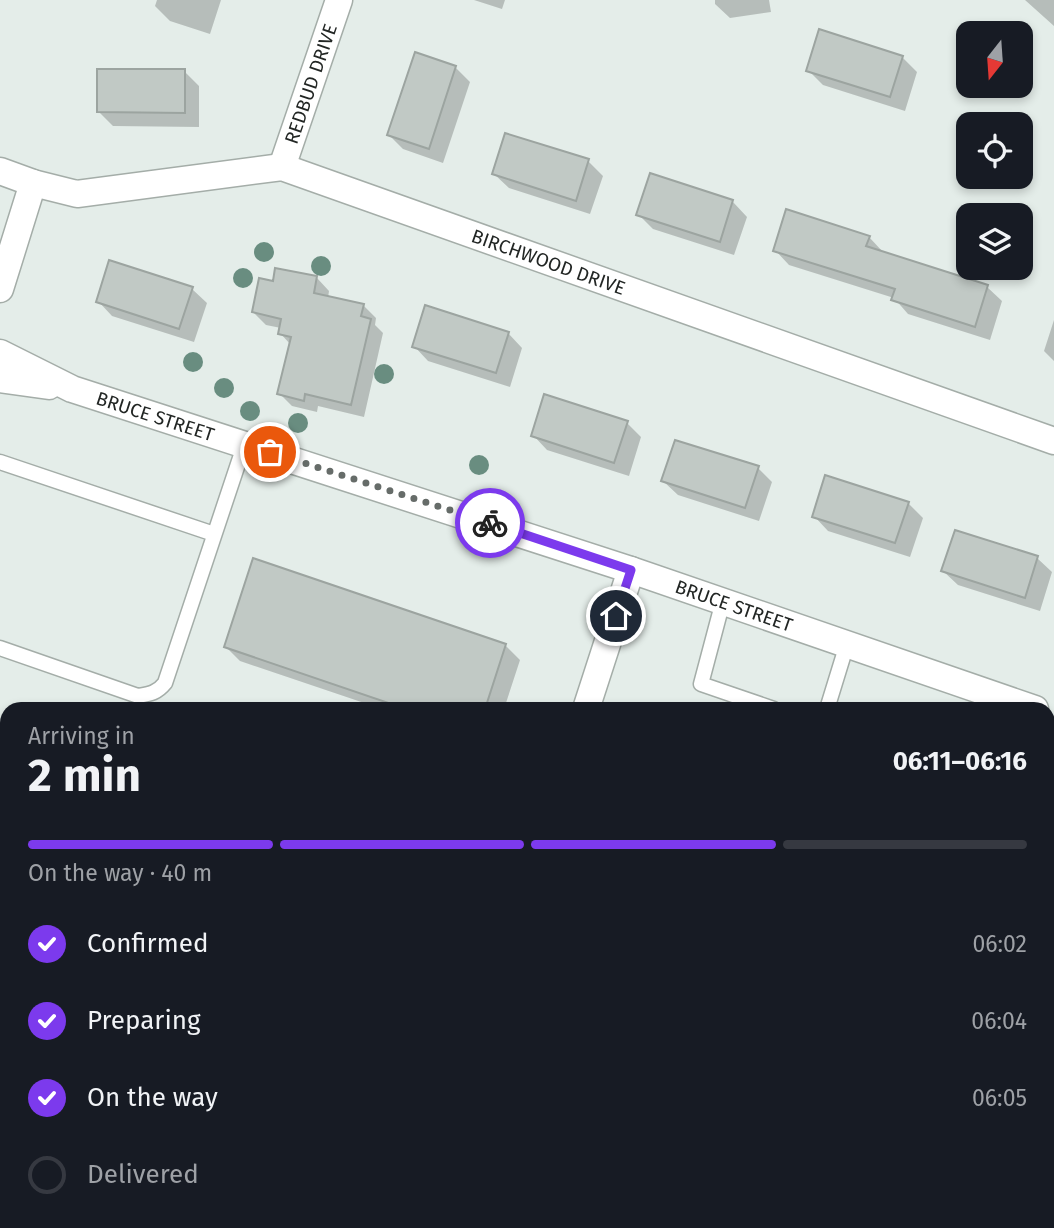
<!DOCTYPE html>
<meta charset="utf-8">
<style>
:root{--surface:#171b24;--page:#242831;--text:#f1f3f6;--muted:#9ea1a6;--line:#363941;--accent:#7c3aed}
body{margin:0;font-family:"Fira Sans",sans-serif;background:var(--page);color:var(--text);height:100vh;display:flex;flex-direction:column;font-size:26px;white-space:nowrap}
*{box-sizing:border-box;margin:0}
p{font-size:23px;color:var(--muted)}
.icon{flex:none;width:38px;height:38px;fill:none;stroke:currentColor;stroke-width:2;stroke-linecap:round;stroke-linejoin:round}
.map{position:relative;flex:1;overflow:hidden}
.drawer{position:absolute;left:0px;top:702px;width:1055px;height:527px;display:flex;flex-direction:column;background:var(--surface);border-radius:21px 21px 0 0;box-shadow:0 4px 10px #0003}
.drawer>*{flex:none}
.needle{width:46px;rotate:197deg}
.fabs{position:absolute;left:956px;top:21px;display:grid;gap:14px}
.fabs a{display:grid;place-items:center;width:77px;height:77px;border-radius:14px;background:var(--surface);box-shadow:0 4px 10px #0003;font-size:35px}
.pin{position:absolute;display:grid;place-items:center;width:60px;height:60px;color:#fff;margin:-30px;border:4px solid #fff;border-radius:50%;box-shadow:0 2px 7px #0007}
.courier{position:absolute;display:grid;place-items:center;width:70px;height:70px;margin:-35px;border:5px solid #7c3aed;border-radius:50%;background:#fff;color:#222;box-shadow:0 2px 9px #0007}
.overview em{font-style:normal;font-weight:700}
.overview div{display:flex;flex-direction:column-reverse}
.overview{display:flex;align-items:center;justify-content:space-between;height:119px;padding:0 28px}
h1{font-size:46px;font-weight:700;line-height:52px}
.bar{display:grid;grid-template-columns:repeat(4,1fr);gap:10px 7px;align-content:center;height:84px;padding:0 28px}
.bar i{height:9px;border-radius:5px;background:var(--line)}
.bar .current{background:var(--accent)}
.bar p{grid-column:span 4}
ol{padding:0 28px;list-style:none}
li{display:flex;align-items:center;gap:21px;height:77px}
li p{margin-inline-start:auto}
li .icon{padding:7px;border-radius:50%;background:var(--accent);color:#fff;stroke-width:4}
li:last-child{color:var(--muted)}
li i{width:38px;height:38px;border:4px solid var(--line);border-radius:50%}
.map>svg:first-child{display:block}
</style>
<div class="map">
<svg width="1054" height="1228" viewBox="0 0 1054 1228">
<rect width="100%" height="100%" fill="#e4ede9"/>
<!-- shadow -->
<path fill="#0003" d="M157,0h64l-11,34 -40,-13 -15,-15z
M474,0h31l-3,9z
M715,0h54l2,12 -41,6 -15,-14z
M1025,0h29v26z
M902,57l15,15 -12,39 -82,-26 -15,-15z
M455,67l15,15 -27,81 -40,-14 -14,-14z
M184,71l15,15v41l-86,-1 -14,-14z
M588,161l15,15 -13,38 -81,-26 -15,-14z
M651,175l82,27 14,15 -13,38 -81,-26 -15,-15z
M869,237l14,15 104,35 15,14 -12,39 -82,-26 -14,-16 -105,-33 -14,-15z
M317,278l12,13 -1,7 35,7 13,13 -1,7 8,8 -19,84 -46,-11 -1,6 -25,-6 -13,-13 12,-48 -11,-12 1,-5 -15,-3 -13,-13 21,-29z
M192,289l15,14 -13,39 -82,-26 -14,-15z
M1054,320v41l-10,-10z
M508,333l14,15 -12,39 -82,-26 -14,-15z
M627,423l14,14 -12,39 -82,-26 -14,-15z
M758,468l14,14 -13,39 -81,-26 -15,-14z
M908,503l15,15 -13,39 -82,-26 -14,-15z
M956,532l81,26 15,14 -12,39 -82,-26 -15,-14z
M505,645l15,15 -16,49h-122l-142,-48 -14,-14z
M1052,863l2,1v105l-6,-2v-93z
M0,1097l7,2v61l-7,-3z
M1054,1206v22h-7z
M131,1222h220l7,6h-229z
M796,1222h87l-2,6h-80z
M924,1222h91l-2,6h-91z"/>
<!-- building -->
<path fill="#c1c9c5" stroke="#9ca4a0" stroke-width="2" d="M819,29l84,27 -13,41 -84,-26z
M415,52l41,14 -27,83 -42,-14z
M97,69h88v44l-88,-1z
M505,133l84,26 -13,42 -84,-27z
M650,173l83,27 -13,42 -84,-27z
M786,209l84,27 -4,10 122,39 -13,42 -84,-27 4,-11 -122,-38z
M109,260l84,27 -14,42 -83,-27z
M275,268l42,8 -3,17 50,11 -3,12 10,3 -20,86 -46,-11 -1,7 -27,-7 14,-57 -13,-3 3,-15 -29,-7 7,-34 14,3z
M425,305l84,27 -13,41 -84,-26z
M544,394l84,27 -14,42 -83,-27z
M675,440l84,26 -14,42 -84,-27z
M825,475l84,27 -14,41 -83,-26z
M955,530l83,26 -13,42 -84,-27z
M253,558l253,86 -21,65h-79l-182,-62z"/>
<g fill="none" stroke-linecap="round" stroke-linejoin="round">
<!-- service casing -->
<g stroke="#a4ada8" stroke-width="17">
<path id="service" d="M0,462l214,72
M723,601l-22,83 73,25
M0,648l138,48c12,-2 19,-3 27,-13l80,-240
M827,709l20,-65
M0,779l7,-21
M0,950l7,2
M755,1228l2,-6"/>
</g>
<!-- minor casing -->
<g stroke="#a4ada8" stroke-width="29">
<g id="minor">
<path id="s1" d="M282,167l57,-167"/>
<path id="s2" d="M0,171l33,12 44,11 205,-27 772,274"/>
<path d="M0,289l33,-106"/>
<path id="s3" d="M0,353l72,36 559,181 404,139"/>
<path d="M0,379l49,7"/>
<path d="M586,709l45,-139"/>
<path d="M0,1009l7,2"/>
<path d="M633,1222l19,6"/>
<path d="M417,1228l3,-6"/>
</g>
</g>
<!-- service -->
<use href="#service" stroke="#fff" stroke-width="14"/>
<!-- minor -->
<use href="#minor" stroke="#fff" stroke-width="26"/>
</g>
<!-- trees -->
<g fill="#698d80">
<circle cx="264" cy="252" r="10"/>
<circle cx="321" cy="266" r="10"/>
<circle cx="243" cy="278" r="10"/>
<circle cx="193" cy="362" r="10"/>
<circle cx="384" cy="374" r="10"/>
<circle cx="224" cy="388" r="10"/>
<circle cx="250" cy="411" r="10"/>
<circle cx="298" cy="423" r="10"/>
<circle cx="479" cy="465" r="10"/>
</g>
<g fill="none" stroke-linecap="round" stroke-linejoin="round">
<!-- done -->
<path stroke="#666c69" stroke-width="7" stroke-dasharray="0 12.6" d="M270,452l220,71"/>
<!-- route -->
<path stroke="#7c3aed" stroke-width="9" d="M490,523l141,47 -15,46"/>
</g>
<g text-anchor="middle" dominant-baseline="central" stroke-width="7" stroke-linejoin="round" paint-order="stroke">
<!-- street labels -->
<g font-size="19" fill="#222624" stroke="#e4ede9">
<text stroke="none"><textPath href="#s1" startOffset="88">REDBUD DRIVE</textPath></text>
<text stroke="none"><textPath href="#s2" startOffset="570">BIRCHWOOD DRIVE</textPath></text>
<text stroke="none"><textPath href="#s3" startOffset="168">BRUCE STREET</textPath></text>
<text stroke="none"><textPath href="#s3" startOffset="777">BRUCE STREET</textPath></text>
</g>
</g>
</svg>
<div class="fabs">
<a><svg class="needle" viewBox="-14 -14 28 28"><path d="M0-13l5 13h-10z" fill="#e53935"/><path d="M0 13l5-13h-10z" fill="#9ea1a6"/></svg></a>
<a><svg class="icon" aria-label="locate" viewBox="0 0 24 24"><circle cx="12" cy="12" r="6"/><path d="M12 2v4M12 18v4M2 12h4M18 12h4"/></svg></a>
<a><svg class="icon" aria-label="layers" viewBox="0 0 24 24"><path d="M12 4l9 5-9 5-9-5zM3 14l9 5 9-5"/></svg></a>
</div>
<div class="pin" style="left:270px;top:452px;background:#ea580c"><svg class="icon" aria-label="bag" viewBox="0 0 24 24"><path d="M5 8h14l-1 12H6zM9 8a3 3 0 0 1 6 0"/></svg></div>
<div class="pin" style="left:616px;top:616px;background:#1f2937"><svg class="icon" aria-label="home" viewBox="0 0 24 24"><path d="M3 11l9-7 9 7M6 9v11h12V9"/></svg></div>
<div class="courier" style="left:490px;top:523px"><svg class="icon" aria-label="bike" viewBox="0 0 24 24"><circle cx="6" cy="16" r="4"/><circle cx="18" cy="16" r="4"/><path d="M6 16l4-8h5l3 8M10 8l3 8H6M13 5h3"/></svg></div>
<section class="drawer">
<div class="overview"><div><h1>2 min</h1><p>Arriving in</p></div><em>06:11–06:16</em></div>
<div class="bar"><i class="current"></i><i class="current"></i><i class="current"></i><i></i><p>On the way · 40 m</p></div>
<ol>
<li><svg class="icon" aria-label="check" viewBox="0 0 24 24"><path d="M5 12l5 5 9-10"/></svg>Confirmed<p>06:02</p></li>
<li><svg class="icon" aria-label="check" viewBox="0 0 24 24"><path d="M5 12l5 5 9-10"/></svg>Preparing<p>06:04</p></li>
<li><svg class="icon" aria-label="check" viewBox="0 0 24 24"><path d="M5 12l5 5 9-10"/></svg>On the way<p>06:05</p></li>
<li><i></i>Delivered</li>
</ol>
</section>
</div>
